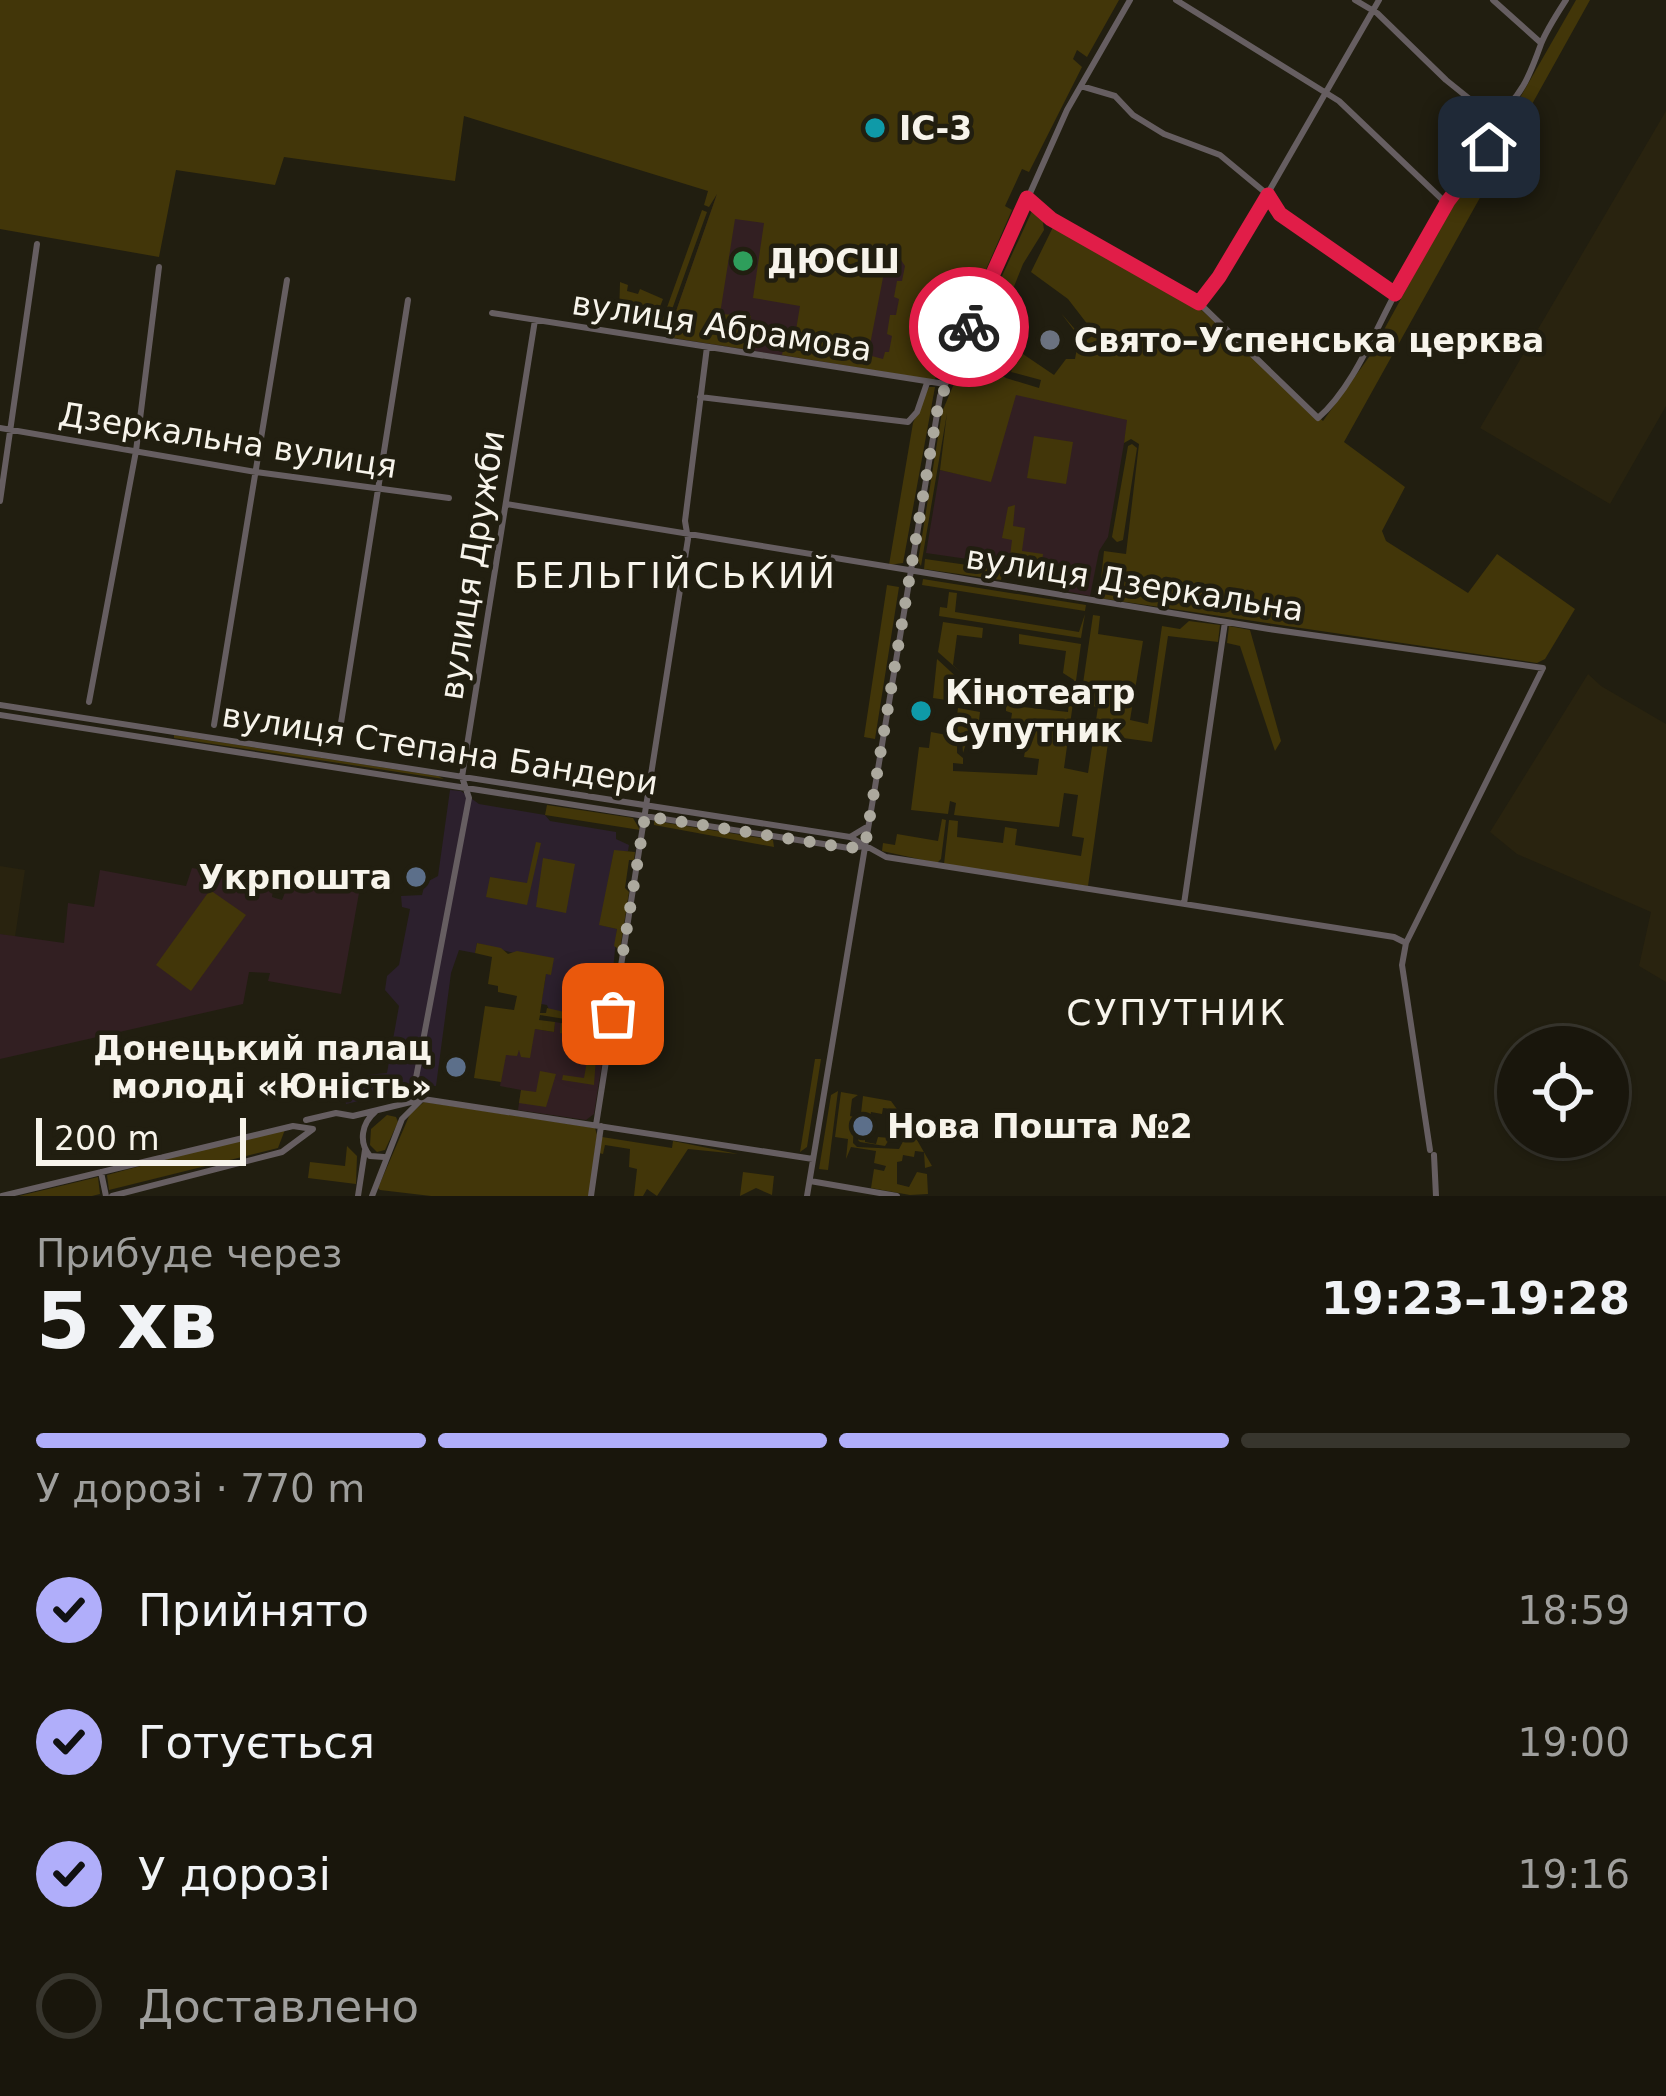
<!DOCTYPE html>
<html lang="uk">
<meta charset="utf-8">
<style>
:root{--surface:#19160c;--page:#221f15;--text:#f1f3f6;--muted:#9f9f9d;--line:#37352d;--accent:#b0aefa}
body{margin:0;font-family:"DejaVu Sans",sans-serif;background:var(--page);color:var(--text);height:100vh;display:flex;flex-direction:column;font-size:45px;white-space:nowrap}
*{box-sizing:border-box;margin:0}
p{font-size:39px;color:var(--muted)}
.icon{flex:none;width:66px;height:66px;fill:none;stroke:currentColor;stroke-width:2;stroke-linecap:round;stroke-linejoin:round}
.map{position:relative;height:1196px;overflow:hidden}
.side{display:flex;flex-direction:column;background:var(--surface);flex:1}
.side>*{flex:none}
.buttons{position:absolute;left:1497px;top:1026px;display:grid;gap:24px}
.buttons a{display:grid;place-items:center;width:132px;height:132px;border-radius:50%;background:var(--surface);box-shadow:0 3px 9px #0004,0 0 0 3px var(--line);font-size:60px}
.scale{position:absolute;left:36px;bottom:30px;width:210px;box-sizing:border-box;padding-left:12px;border:6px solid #f7f4eb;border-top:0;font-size:33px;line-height:42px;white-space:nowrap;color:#f7f4eb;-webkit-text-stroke:9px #211e10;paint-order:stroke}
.pin{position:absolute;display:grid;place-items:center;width:102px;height:102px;color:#fff;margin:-51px;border-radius:24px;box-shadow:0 6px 18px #0006}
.courier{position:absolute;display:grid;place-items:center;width:120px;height:120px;margin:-60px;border:9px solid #e11d48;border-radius:50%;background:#fff;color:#222;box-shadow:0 3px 15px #0007}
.head em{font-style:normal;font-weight:800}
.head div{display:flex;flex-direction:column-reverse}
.head{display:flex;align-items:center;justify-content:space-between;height:204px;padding:0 36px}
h1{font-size:78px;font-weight:800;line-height:90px}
.bar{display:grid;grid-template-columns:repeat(4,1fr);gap:18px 12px;align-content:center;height:144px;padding:0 36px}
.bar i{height:15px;border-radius:9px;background:var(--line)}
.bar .selected{background:var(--accent)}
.bar p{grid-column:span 4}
ol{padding:0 36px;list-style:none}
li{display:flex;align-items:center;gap:36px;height:132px}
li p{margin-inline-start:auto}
li .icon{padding:12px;border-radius:50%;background:var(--accent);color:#111;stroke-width:4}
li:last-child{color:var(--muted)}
li i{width:66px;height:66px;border:6px solid var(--line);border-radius:50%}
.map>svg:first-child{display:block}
</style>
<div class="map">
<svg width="1666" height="1196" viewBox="0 0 1666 1196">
<rect width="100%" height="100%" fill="#211e10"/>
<!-- commercial -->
<path fill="#2c202d" d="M450,790l11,1 18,13 66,11 5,6 66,11v7l13,6 -1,6h-14l-14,74 17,4 -4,41 -6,-1 -3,14 6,1 -6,37 -54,-9 -3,-7 -6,-1 5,-30 -32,-21 -37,-10 -2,10 -16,-3 -8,23 -15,113 -10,-1 -80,19 -3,-14 10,-3 2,-11 32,-3 12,-67 -14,-16 2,-14 12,-11 11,-56 -8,-2 -1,-11 21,-1 3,-12 13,-7z"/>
<!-- built -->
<path fill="#29230f" d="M1666,111v295l-56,98 -130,-76z
M1588,674l13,12 65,38v258l-27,-16 12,-54 -134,-58 -27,-22z
M0,866l25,4 -10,67 -15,-3z"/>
<!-- education -->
<path fill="#321f22" d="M717,194l203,54 -17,127 -236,-38z
M1015,394l113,26 -20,117 -9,14 -9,45 -25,-5 3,-19 -10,-9 -27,-4 -1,5 -21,1 -83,-12 14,-83 51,11z
M192,868l82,15 -2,14 10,3 8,-20 69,13 -18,101 -73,-13 2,-8 -21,-1 -6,32 -243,55v-125l64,9 4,-40 26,4 6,-37 86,16z
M555,1022l52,9 -13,83 -8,6 -68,-10 3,-20 -21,-4 5,-32 17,-4 13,-21 19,3z"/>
<!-- green -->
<path fill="#423609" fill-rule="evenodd" d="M0,0h1119l-32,57 -10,-7 -4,9 9,8 -53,105 -7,-3 -17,37 7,4 -63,144 -9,-4 -9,17 9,5 -6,8 -152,-25 3,-14 9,1 6,-36 -47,-8 11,-75 -29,-4 -15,95 31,2 -3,19 8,2 -6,13 -83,-13 50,-143 -8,13 -5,-2 4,-14 -244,-75 -9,65 -171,-24 -9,28 -99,-15 -17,87 -159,-28zM887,257l14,3 4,6 -3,15h-5l-3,16 5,2 -3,16h-6l-3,19 5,2 -3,16h-4l-2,7 -15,-4z
M1576,0h14l-246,442 61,45 -23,44 4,10 82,52 29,-39 78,55 -30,50 -8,4 -438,-65 5,-47 22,3 13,-110 -8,-5 -7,4 3,-23 -111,-25 -25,87 -51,-12 7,-57 -26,153 -3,-5 24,-149 33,-78 5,2 4,-8 29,-15 4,4 8,-7 -1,8 -23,24 3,3 5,-6 8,10 -10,22 -9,-3 -2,4 10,6 33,10 2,-8 -30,-8 9,-20 34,23 12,-16h9l4,-22 -18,-24 24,28 10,-7 -27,-35 -37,-27 22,-45 5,-2 138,80 127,116 46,-64 83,-151 49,-75z
M702,210l5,2 -42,117 -5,-2z
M1032,211l10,5 2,14 -21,34 -16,40 4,6 -33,18z
M620,282l8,3 -1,6 11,3 2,-5 23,10 -9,23 -35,-6z
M929,387h6l-32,176 -14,2 24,-142z
M1034,436l39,6 -7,42 -39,-6z
M1132,444l5,4 -14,92 -6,2 -5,-5 16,-91z
M1015,505l-2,21 12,2 -3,23 21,3 -1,7 -11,-2 -1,5 -21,1 3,-25 -10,-2 6,-31z
M925,559l78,11 -2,10 -77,-11z
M923,579l163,26 -1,6 -163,-26z
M887,585l12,2 -24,152 -11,-2z
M949,592l8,1 -2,19 124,20 6,-18 -4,24 -142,-22 1,-9 7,1z
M1093,615l7,1 -2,18 45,7 -13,79 18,4 14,-98 18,3 9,-8 31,4 -2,17 -50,-6 -16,106 -43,-6 -21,150 -144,-22 5,-44 9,1 -1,16 46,6 2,-16 12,2 -2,16 66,11 3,-18 -12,-2 6,-41 -14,-2 -5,34 -105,-12 2,-12 -6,-2 -2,13 -37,-4 8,-63 10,1 2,-16 26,5v16l6,5v6l-10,-1v8l84,4 2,-16 -15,-2 1,-6 -9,-1 -3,-9 -45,-4 -5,16 -1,-15 -7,-8 3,-22 22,4 -3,25h4l1,-9 21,3 -1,8 6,1 4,-27 -6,-2v-6l62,7 1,-9h4l-9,65 24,5 10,-66 -18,-3z
M943,622l40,6 -1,10 -25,-3 -4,30 12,11 -27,-24z
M1229,626l21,4 31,111 -6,10 -35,-105 -13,-3z
M1019,634l62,10 -6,44 -1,-8 -11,-7 3,-22 -47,-7z
M937,659l26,24 -4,19 -26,-4z
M174,735l264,41 6,3 -270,-41z
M547,805l86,13 7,12 -95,-15z
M942,819l4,1 -5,39 -4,4 -55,-12 1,-8 12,2 2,-11 41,7z
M654,821l119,19 1,7 -120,-22z
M536,842l5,1 -14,62 -41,-8 4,-20 37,6z
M614,850l21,2 -1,8h-5l-4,28 4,4 -9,58 -6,-4 3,-17 -18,-4z
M543,858l32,6 -9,49 -30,-6z
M210,890l36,25 -55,76 -35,-26z
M477,943l24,5 7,6 9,-3 37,7 -3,17 -5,-1 -6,39h6l1,-5 57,13 4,5 -68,-11 -1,5 16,2 -1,10 -19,-3 -5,29 -9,-1 -2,-7 -2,6 -11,-1 -5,27 -27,-4 11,-72 29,4 3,-14 -19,-4v-6l-10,-2 4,-27 -17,-4z
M561,1023l44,7 -2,13h-6l-3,42 -32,-5 1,-5 21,3 7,-39 -31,-6z
M815,1059h6l-14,88 -7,5z
M540,1071l16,3 -10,33 -27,-4 2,-13 15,2z
M838,1091l-10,79 -9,-1 12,-74z
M841,1092l17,3 -6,4 -2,17 4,1 -1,26 4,4 42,2 7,-13v-15l26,45 -7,2 -1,-16 -9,-1 -1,6 -11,-2 -1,6 -5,1v22l12,3 8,-15 10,2 1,20 -18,1 -39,-7 3,-19 10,2 2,-5 -12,-3 2,-12 -25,-4 -5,12 2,-20 -13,-2z
M863,1096l28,5 8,11 -3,14 -3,-1 -1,-16 -9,-1 -1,6 -11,-2 -1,7h-5v23l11,2 2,-7 12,1 -5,8 -25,-4 -2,-2z
M424,1102l171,26 2,7 -8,61h-158l-51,-6 -2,-2 32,-74z
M387,1115l9,2 2,5 -13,28 -8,2 -7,-7 1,-16z
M286,1127l-8,21 -169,42 -2,-15z
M602,1137l70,11 1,-7 65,13 -50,-5 -31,47 -10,-7 -4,7h-9l3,-27 -8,-2 1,-18 -25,-4 -2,9 -4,-1z
M347,1146l10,10 -1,28 -48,-6 2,-16 35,4z
M743,1172l31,4 -2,19 -16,-7 -16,8z
M98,1177l2,17 -8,2h-73z"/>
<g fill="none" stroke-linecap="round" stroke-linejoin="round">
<!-- street -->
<path stroke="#665e61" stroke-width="6" d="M1176,0l163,101 108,103
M1355,0l22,13 69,67 46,37
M1493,0l48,43
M1081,86l34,10 18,19 31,19 56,21 47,39 14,20 114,80
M1027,198l24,21 148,84 119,115c34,-29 56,-85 77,-124 29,-55 65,-105 100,-156l-3,-21c28,-14 39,-45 49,-73 6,-15 16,-30 25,-44
M1199,303l46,-70 134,-233
M492,313l453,71
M700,397l208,25 9,-10 10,-29
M0,428l256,44 193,26
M0,501l37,-257
M506,504l763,125 274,39 -137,275 -4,22 28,185
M89,702l47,-251 23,-184
M0,705l850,132 15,-9
M0,715l849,133 16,-2
M214,725l73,-445
M338,742l70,-442
M850,837l36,20 508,80 12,6
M1184,904l41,-282
M412,1099l57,-301 -7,-21 73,-457
M375,1112c-13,11 -17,30 -5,44l14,1
M306,1120l30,-7 17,3 70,-17 390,60
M596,1125l92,-586 -3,-18 22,-174
M1434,1155l2,41
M101,1172l5,24
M810,1181l87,15
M2,1196l291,-70 20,3 -31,23 -170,44
M358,1196l7,-46
M372,1196l30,-77 19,-19
M591,1196l10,-70
M807,1196l133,-800 127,-286 63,-110"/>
</g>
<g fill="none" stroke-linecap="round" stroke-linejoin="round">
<!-- done -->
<path stroke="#aca99e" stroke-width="12" stroke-dasharray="0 21.6" d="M613,1014l32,-198 204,32 16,-2 73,-440 31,-79"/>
<!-- route -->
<path stroke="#e11d48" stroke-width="15" d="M969,327l58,-129 24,21 148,84 20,-26 49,-82 12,19 115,80 53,-93 41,-54"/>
</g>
<!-- markers -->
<g fill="#0f9aa8" stroke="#211e10" stroke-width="4.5">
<circle cx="875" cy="128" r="12"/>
<circle cx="921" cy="711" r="12"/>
</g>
<circle fill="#2e9e5b" stroke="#211e10" stroke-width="4.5" cx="743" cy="261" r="12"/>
<circle fill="#6b7280" stroke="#211e10" stroke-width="4.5" cx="1050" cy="340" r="12"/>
<g fill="#5c6f8a" stroke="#211e10" stroke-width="4.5">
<circle cx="416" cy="877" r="12"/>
<circle cx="456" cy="1067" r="12"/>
<circle cx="863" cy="1126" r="12"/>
</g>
<g text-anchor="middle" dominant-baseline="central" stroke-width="9" stroke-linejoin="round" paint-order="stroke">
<!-- poi labels -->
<g font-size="33" font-weight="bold" fill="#f7f4eb" stroke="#211e10" text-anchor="start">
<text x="899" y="128">ІС-3</text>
<text x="767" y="261">ДЮСШ</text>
<text x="1074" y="340">Свято–Успенська церква</text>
<text x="945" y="692">Кінотеатр<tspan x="945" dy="38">Супутник</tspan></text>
<text x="392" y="877" text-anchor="end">Укрпошта</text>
<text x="432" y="1048" text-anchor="end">Донецький палац<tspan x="432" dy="38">молоді «Юність»</tspan></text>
<text x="887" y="1126">Нова Пошта №2</text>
</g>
<!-- street labels -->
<g font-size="33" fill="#f7f4eb" stroke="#211e10">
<text transform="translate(722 326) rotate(9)">вулиця Абрамова</text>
<text transform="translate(228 440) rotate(9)">Дзеркальна вулиця</text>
<text transform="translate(472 565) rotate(-81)">вулиця Дружби</text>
<text transform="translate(1135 583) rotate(9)">вулиця Дзеркальна</text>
<text transform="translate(440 749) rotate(9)">вулиця Степана Бандери</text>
</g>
<!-- neighbourhood labels -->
<g font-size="36" letter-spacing="3" fill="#f7f4eb" stroke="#211e10">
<text x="676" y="575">БЕЛЬГІЙСЬКИЙ</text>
<text x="1177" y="1012">СУПУТНИК</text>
</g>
</g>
</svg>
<div class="buttons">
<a><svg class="icon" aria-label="locate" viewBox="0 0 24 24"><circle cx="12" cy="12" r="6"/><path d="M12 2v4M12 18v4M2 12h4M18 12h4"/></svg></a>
</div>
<div class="scale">200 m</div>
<div class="pin" style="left:613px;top:1014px;background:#ea580c"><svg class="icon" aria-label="bag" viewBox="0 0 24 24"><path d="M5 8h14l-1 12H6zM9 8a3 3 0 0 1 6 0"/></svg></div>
<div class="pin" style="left:1489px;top:147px;background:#1f2937"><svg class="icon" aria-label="home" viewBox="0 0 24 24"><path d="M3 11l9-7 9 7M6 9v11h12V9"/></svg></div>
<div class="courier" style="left:969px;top:327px"><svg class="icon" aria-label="bike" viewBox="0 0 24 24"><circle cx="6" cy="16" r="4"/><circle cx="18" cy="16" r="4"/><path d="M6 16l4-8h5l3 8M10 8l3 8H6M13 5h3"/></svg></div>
</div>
<section class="side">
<div class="head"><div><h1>5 хв</h1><p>Прибуде через</p></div><em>19:23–19:28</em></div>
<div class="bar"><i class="selected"></i><i class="selected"></i><i class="selected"></i><i></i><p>У дорозі · 770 m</p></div>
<ol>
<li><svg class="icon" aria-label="check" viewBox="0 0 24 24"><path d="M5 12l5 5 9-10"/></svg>Прийнято<p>18:59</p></li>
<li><svg class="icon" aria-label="check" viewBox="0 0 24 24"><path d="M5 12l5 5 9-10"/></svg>Готується<p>19:00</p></li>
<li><svg class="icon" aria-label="check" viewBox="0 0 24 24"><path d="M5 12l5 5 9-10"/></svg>У дорозі<p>19:16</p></li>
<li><i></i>Доставлено</li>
</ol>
</section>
